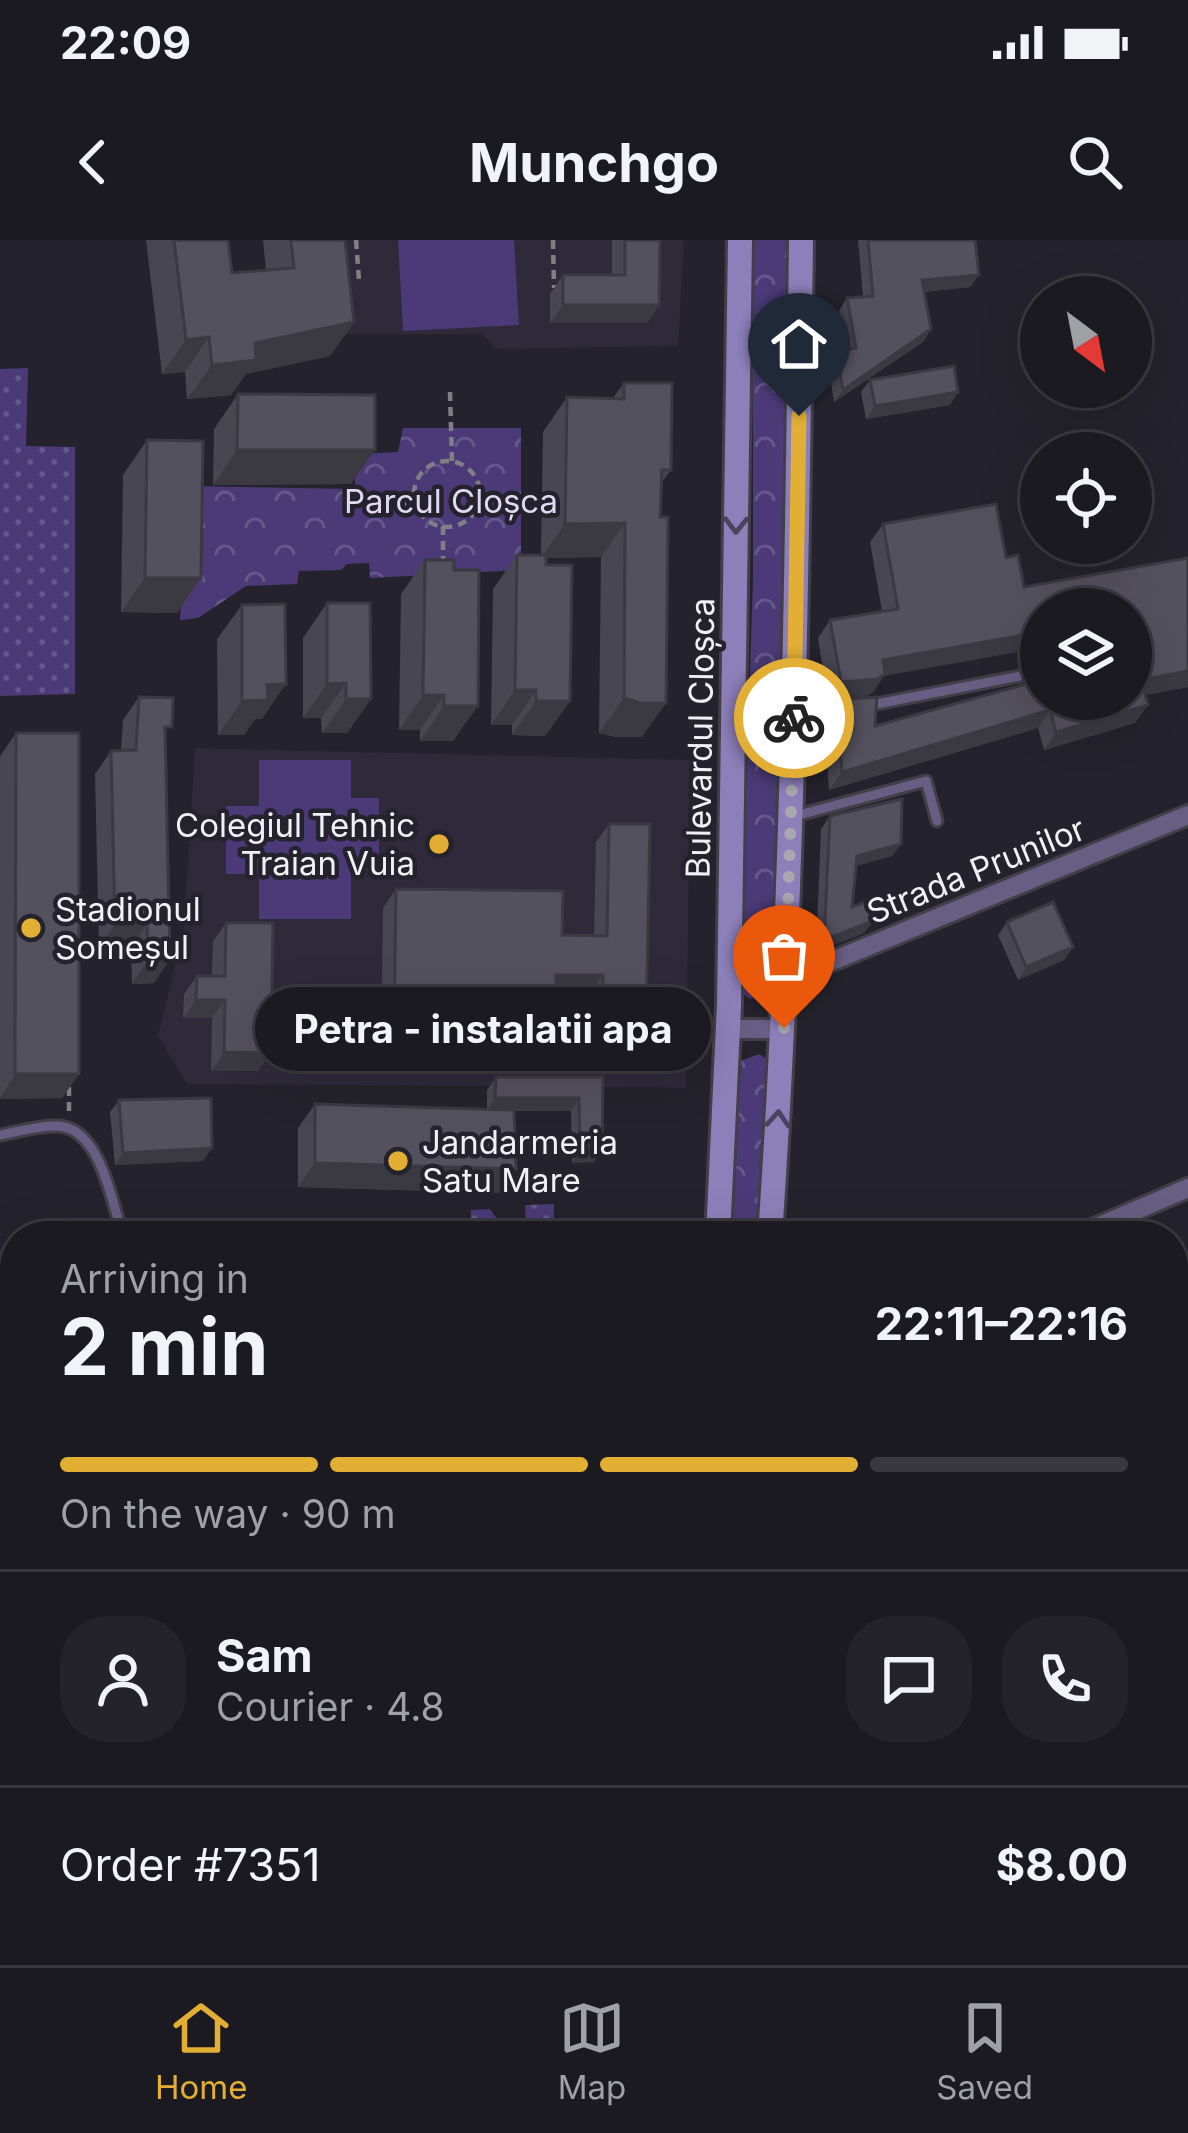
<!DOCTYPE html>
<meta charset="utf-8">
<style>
:root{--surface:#1b1a21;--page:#24232a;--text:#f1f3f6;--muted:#a0a1a5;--line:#39383f;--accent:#e2af34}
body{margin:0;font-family:Inter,sans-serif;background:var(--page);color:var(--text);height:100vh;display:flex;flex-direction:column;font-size:45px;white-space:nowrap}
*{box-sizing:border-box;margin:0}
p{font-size:39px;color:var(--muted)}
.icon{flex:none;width:66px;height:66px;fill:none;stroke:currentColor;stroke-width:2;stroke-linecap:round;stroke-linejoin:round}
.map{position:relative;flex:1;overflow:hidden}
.panel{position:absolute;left:0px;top:981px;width:1188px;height:744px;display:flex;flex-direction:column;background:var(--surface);border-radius:48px 48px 0 0;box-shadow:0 12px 48px #0002,0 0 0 3px var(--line)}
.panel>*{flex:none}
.needle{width:78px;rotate:148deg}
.tools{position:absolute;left:1020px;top:36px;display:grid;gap:24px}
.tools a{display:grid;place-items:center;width:132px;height:132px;border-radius:50%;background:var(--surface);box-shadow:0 12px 48px #0002,0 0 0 3px var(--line);font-size:60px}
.pin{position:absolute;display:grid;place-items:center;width:102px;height:102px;color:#fff;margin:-123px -51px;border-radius:50% 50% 50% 0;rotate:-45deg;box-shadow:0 0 12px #0007}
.pin .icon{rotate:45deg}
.courier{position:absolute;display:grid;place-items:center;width:120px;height:120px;margin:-60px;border:9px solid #e2af34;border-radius:50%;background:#fff;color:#222;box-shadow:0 3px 15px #0007}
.bubble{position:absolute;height:84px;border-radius:42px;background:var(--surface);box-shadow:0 12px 48px #0002,0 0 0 3px var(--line);font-size:39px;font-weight:700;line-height:84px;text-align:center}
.overview em{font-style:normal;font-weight:700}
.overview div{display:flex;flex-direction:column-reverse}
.overview{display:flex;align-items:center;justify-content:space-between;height:204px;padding:0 60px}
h1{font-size:78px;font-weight:700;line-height:90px}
.bar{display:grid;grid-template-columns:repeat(4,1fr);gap:18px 12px;align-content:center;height:144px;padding:0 60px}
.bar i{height:15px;border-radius:9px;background:var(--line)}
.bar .on{background:var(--accent)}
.bar p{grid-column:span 4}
.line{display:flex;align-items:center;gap:30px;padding:0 60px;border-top:3px solid var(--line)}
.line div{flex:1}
.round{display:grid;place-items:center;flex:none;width:126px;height:126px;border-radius:48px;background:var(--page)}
.status{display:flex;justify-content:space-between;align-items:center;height:84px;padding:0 60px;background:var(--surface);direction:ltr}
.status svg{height:33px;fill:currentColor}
header{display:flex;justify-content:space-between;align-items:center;height:156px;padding:0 60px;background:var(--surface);font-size:54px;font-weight:700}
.tabs{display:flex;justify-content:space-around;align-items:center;height:168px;border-top:3px solid var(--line);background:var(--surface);font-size:33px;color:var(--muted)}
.tabs a{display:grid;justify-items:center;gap:6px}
.tabs .on{color:var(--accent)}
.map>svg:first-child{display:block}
</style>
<div class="status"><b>22:09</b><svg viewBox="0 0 49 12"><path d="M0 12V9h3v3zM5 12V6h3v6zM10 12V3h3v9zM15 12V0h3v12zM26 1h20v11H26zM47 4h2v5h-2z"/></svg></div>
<header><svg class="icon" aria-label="back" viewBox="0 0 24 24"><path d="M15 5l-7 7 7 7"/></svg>Munchgo<svg class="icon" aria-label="search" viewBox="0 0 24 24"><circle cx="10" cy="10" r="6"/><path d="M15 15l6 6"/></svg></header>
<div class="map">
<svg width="1188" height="1725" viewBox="0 0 1188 1725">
<defs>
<pattern id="grass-dots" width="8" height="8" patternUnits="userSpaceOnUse" patternTransform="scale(3)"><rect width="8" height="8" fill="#4b3a77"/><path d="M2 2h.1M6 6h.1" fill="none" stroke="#65578b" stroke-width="1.8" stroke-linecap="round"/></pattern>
<pattern id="forest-crowns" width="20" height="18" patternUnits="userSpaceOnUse" patternTransform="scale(3)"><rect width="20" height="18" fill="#4b3a77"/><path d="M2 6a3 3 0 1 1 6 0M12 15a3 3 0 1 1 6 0" fill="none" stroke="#65578b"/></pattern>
</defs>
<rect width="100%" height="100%" fill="#24222c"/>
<!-- built -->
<path fill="#2e2a3a" d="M338,0h346l-6,106 -183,3 -12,-15h-138z
M195,508l495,12 -4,328 -499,-4 -29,-48 26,-109z"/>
<!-- grass -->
<path fill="url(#grass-dots)" d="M28,128l-2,78 49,1v247l-75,2v-327z
M554,964v32h-28l-1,-31z
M490,969l18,27h-38l1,-26z"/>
<!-- forest -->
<path fill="url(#forest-crowns)" d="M753,0h38l-3,303 -16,439 -5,9 -17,8 -10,-7 13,-414z
M403,188h118v142l-151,8 -1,-15 -22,1 -6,6 -42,1 -2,13 -51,2 -48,32 -18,2 6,-134 169,3v-35l43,-2z
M759,814l12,8 -6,174h-34l7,-174z"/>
<!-- pitch -->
<path fill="#4b3a77" d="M398,0h116l5,85 -116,6z
M259,520h92v38h28v72h-28v49h-92v-45h-33v-68h33z"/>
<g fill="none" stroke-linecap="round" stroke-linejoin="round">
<!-- service casing -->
<g stroke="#413f48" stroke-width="15">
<path id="service" d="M866,466l175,-34
M795,472l42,-3
M791,577l135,-36 11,40
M0,895c18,-3 39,-10 58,-9 43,2 54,78 65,110
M1173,1461l15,9
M1173,1532l15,-11"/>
</g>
<!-- minor casing -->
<g stroke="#413f48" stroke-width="24">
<path id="minor" d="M786,740l402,-165
M728,789h56
M1076,996l112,-48
M0,1150l15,-8
M119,1725v-15"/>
</g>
<!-- tertiary casing -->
<g stroke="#413f48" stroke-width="27">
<path id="tertiary" d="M1173,1154l15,-5"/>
</g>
<!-- secondary casing -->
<g stroke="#413f48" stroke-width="30">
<path id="secondary" d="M718,996l11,-231 11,-765
M770,996c23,-332 27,-664 31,-996
M651,1725l2,-15
M707,1725l2,-15"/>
</g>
<!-- path -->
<path stroke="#807e87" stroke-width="4.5" stroke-dasharray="9 6" stroke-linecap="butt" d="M356,0l3,40
M553,0l1,48
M450,152l2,70
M414 254a33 33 0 1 1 66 0a33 33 0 1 1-66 0Z
M483,258l48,-1
M375,266l36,-2
M443,286v37
M69,871v-24
M1173,1600l15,-11
M1007,1725l20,-15"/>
<!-- service -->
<use href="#service" stroke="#675e83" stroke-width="9"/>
<!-- minor -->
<use href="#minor" stroke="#675e83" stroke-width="18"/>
<!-- tertiary -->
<use href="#tertiary" stroke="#675e83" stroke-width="21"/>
<!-- secondary -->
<use href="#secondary" stroke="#8d7fba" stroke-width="24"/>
</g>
<!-- wall -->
<path fill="#484651" d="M146,0h82l4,33 34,-3 -3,-30h82l9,82 -24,34 -84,18 -15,21 -44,4 -2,-27 -23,2z
M612,0h48l-1,65 -12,18h-97v-29l13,-19h49z
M858,0h117l4,35 -9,12 -46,5 7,37 -8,13 -89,60 -6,-39 8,-12 10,-2 -7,-38 8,-13 16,-1z
M870,140l88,12 -8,13 -84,14 -5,-27z
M624,143l47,87 -10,13 -19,254h-26l-17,-4 2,-176 -55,1 24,143 -25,35 -33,-1v-10h-21l2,-136 24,-34h24l2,-123 24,-35 46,1z
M238,154l113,90 -138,1 1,-56z
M147,200l54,138 -24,35 -56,-1 2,-137z
M883,284l123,34 18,29 164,-29v129l-43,8 3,10 -13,18 -91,27 -6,-22 -209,62 -5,-72 13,-18 38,26 256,-27v-90l-247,67 -11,16 -8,5 -37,3 -10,-62 12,-18 52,-9 -12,-69z
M425,320l29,10 -1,171h-33v-11h-21l2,-136z
M327,363l44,96 -24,34h-25l-1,-15h-18v-80z
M242,365l20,114h-7l-11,16h-26l-1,-96z
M139,457l26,39 -11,247 -22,1 -1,-37 -32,1 -4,-174 16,-23h10l2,-31z
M16,493l63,341 -17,24 -62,1v-343z
M830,576l71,28 -9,12 -36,10 -4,41 21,14 -9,12 -48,19 5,-123z
M609,584l24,225 -44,-1 1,-54 -35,-1 -13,61 -161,-2 2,-144 13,-19 166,46h32l2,-93z
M1007,682l66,25 -9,13 -46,20 -20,-45z
M226,683l45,130 -13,18h-47l1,-53h-29l1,-24 13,-18h15l1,-35z
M496,837h107l-1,73 -8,12 -22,1 -1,-52h-57l2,58 -17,24 -201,-6v-59l17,-24 172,5v-19z
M119,860l93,48 -9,13 -88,4 -5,-53z
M1188,1083v46l-4,2 -6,-13 -5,2v-31z
M1188,1340v70l-7,-14 1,-48z
M175,1710h44v15h-44z
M252,1710h131v15h-131z
M412,1710l125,1v14h-125z
M572,1710h64l-1,15h-66z
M927,1710h44l-20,15h-12z"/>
<!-- shaded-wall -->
<path fill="#3b3942" d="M979,35l-9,12 -57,6 9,-13z
M563,65h96l-12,18h-97z
M354,82l-24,34 -84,18 -15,21 -44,4 25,-34 43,-22z
M931,89l-8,13 -89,60 9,-12z
M209,97l-24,35 -23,2 24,-34z
M958,152l-8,13 -84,14 9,-13z
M237,210h138l-24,34 -138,1z
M625,283l-24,34 -60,1 24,-34z
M145,338h56l-24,35 -56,-1z
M1041,392v16l-157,28 -11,16 -8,5 -37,3 13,-18 42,-22z
M1188,431v16l-57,10 10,-17z
M346,443l-25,35h-18l24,-34z
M286,444l-24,35h-7l-11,16h-26l24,-34 25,-16z
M515,450h21l-24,35h-21z
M423,455h21l-24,35h-21z
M624,458l42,5 -24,34h-26l-17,-4z
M346,459h25l-24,34h-25z
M536,461h34l-25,35 -33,-1z
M1148,465l-13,18 -91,27 12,-18z
M444,466h34l-25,35h-33z
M1050,470l-12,18 -209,62 13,-18z
M901,604l-9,12 -44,12 9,-12z
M873,681l-9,12 -48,19 8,-12z
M147,684l-16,23 -32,1 16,-23z
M1073,707l-9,13 -46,20 8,-13z
M148,720h22l-16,23 -22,1z
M556,735h47l-13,19 -47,-1z
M196,760h29l-13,18h-29z
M602,790h44l-13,19 -44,-1z
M394,794l161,2 -13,18 -161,-2z
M224,812l47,1 -13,18h-47z
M15,834h64l-17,24 -62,1z
M495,858h84l-8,13 -84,-1z
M212,908l-9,13 -88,4 8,-12z
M580,910h22l-8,12 -22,1z
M315,923l201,6 -17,24 -201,-6z
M1188,1103l-10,15 -5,2v-11z
M1188,1298v11l-15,6v-12z
M1188,1677v16l-15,11v-16z
M958,1710h13l-20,15h-3z
M1144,1710h21l-19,15h-21z
M261,1715l9,1 -7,9h-8z"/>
<!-- building -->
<path fill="#54515e" stroke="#3b3942" stroke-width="3" d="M174,0h54l4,33 62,-5 -3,-28h54l9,82 -99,21 1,17 -44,5 -3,-28 -23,3z
M625,0h35l-1,65h-96v-30h62z
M868,0h107l4,35 -57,5 9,49 -88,61 -7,-39 20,-3 -9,-50 26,-2z
M954,126l4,26 -83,14 -5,-26z
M624,143h48l-1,87h-9l-2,47h8l-2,186h-26l-16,-5 1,-175 -60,1 2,-127 57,2z
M238,154l137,1v55h-138z
M147,200l56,1 -2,137h-56z
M996,264l10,54 12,-3 6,32 164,-29v113l-47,9 7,25 -92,27 -6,-22 -208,62 -5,-72 40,-3 -2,29 166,-46v19h90v-44l12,-3 -3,-37 -9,2v-8h-90v23l-158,28 2,14 -7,5 -37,3 -11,-62 68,-11 -15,-85z
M517,315h29v10h26l-2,136h-34v-11h-21z
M425,320h29v10h25l-1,136h-34v-11h-21z
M327,363h43l1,96h-25v-16l-19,1z
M285,364l1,80 -19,1 1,15 -26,1v-96z
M139,457l34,1 -1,29h-7l5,233h-22l-1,-36 -32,1 -4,-174 25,-1z
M16,493h63v341h-64z
M902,559l-1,45 -44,12 -5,51 16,-6 5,20 -49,19 6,-124z
M609,584h41l-4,206h-44l1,-55h-47l-1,61 -161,-2 2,-145 167,2 -1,44 45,1z
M1053,662l20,45 -47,20 -19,-45z
M226,683h47l-2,130 -47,-1 1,-52h-29l1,-24h28z
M496,837h107l-1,73h-22l-1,-52h-84z
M211,858l1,50 -89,5 -4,-53z
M315,864l199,6 2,59 -201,-6z
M1188,1083v20l-15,6v-20z
M1188,1265v33l-15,5v-31z
M1188,1605v72l-15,11v-71z
M183,1710h36v15h-36z
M261,1710h122v15h-113v-9l-9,-1z
M421,1710l116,1v14h-115z
M579,1710h57l-1,15h-59z
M1051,1710h93l-19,15h-94z"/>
<!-- one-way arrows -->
<defs><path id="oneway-chevron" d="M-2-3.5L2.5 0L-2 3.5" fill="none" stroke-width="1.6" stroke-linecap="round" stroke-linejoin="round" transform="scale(3)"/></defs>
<g stroke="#49435e">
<use href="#oneway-chevron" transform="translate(736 285) rotate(91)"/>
<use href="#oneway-chevron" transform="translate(778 879) rotate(-86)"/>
</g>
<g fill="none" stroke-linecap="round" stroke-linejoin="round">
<!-- done -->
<path stroke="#a9a8b0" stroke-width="12" stroke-dasharray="0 21.6" d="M784,788l10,-310"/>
<!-- route -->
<path stroke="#e2af34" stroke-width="15" d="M794,478l5,-302"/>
</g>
<!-- markers -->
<g fill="#e2af34" stroke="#24222c" stroke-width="4.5">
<circle cx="439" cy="604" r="12"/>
<circle cx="31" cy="688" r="12"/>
<circle cx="398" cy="921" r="12"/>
</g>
<g text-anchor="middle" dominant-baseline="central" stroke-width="9" stroke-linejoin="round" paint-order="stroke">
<!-- park labels -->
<g font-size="33" fill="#dfdaf2" stroke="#24222c">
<text x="451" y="261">Parcul Cloșca</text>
</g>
<!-- street labels -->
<g font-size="33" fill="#f1f0f7" stroke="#24222c">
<text transform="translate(700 498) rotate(-89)">Bulevardul Cloșca</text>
<text transform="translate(976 630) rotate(-22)">Strada Prunilor</text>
</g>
<!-- poi labels -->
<g font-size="33" fill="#f1f0f7" stroke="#24222c" text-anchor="start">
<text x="415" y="585" text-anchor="end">Colegiul Tehnic<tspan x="415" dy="38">Traian Vuia</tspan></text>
<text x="55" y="669">Stadionul<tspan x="55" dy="38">Someșul</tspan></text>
<text x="422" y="902">Jandarmeria<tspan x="422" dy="38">Satu Mare</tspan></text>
</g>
</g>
</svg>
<div class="tools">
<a><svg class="needle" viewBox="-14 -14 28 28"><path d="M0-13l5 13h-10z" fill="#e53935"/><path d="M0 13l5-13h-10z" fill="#a0a1a5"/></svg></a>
<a><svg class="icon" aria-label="locate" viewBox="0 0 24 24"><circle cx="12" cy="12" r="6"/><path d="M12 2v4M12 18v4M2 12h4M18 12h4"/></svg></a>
<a><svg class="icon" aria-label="layers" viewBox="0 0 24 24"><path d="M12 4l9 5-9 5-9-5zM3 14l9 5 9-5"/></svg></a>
</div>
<div class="pin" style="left:784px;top:788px;background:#ea580c"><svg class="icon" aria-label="bag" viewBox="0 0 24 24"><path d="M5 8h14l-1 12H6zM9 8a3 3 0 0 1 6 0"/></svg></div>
<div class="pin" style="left:799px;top:176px;background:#1f2937"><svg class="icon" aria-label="home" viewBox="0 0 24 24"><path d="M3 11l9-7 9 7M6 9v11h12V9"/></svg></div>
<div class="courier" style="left:794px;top:478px"><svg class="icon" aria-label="bike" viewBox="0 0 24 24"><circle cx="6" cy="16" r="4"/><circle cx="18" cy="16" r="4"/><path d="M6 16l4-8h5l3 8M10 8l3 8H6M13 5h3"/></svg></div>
<div class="bubble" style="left:255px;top:747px;width:456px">Petra - instalatii apa</div>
<section class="panel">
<div class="overview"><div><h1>2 min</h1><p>Arriving in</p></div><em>22:11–22:16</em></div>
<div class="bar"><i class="on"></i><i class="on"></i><i class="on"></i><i></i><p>On the way · 90 m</p></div>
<div class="line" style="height:216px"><a class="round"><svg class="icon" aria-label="person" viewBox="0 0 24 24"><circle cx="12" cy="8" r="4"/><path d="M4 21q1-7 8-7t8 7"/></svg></a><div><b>Sam</b><p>Courier · 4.8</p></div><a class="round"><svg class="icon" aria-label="chat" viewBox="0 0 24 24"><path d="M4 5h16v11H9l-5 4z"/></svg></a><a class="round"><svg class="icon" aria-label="phone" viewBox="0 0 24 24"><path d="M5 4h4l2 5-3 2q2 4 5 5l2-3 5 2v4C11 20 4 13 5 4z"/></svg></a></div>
<div class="line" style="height:156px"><div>Order #7351</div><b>$8.00</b></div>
</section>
</div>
<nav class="tabs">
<a class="on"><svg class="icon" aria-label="home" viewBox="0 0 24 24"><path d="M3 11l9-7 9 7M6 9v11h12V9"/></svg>Home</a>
<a><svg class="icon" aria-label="map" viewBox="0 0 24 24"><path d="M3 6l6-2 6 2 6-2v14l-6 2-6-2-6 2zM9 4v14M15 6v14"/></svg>Map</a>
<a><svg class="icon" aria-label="saved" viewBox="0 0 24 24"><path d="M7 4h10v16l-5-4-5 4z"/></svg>Saved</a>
</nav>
